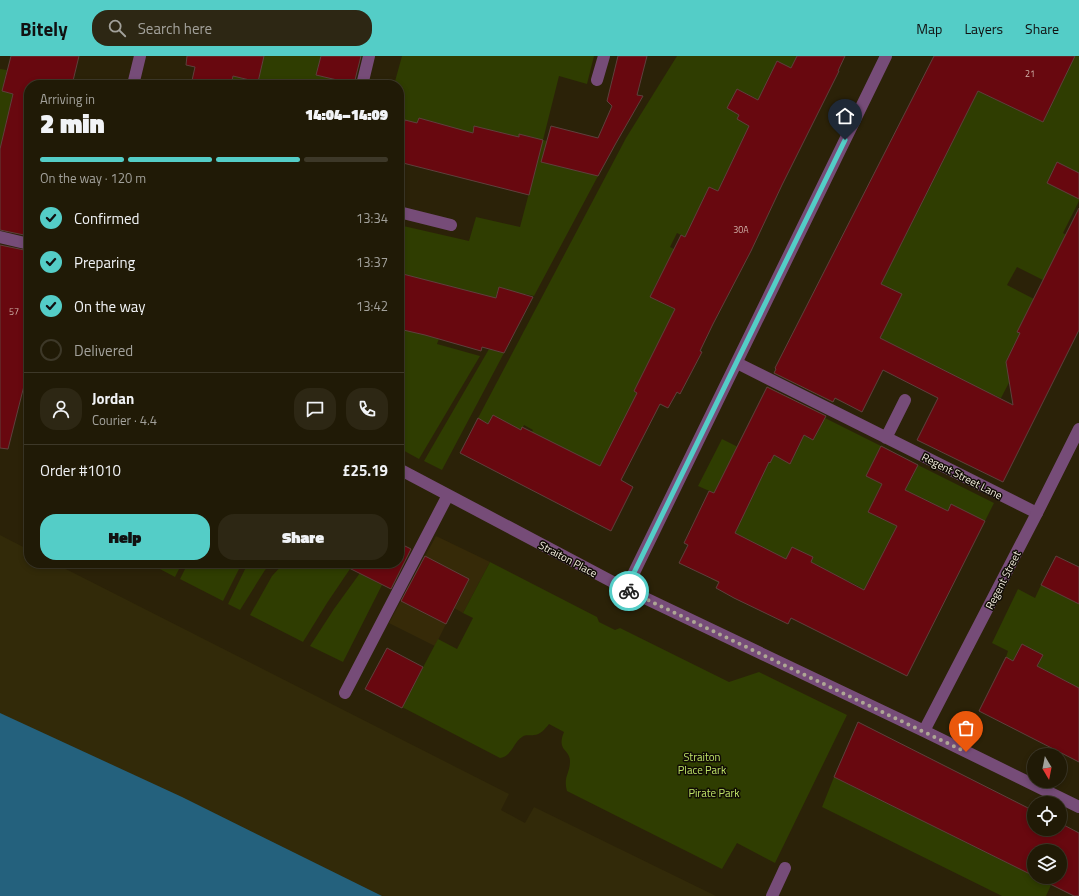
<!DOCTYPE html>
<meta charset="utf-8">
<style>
:root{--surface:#201a06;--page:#2d2714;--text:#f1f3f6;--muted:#a2a19b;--line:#3d3828;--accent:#54cdc7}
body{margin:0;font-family:"Titillium Web",sans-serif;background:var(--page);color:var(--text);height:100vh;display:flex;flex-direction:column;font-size:15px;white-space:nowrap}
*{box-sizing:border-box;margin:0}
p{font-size:13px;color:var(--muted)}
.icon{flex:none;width:22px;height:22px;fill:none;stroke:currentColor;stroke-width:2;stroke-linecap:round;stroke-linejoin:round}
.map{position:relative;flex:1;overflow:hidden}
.panel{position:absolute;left:24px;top:24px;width:380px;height:488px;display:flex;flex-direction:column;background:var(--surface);border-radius:16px;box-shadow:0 2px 6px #0003,0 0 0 1px var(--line)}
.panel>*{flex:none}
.needle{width:26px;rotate:170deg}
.fabs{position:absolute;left:1027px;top:692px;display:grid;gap:8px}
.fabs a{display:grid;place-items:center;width:40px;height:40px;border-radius:50%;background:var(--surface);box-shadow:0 2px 6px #0003,0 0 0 1px var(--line);font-size:20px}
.pin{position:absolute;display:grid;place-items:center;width:34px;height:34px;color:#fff;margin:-41px -17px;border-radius:50% 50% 50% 0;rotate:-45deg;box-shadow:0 0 4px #0007}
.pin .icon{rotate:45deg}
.courier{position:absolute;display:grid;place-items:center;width:40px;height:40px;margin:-20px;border:3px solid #54cdc7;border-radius:50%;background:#fff;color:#222;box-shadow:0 1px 5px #0007}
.head em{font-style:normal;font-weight:800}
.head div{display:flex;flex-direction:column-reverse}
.head{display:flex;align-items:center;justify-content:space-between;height:68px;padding:0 16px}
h1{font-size:26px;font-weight:800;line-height:30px}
.bar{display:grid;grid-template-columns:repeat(4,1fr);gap:6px 4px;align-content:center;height:48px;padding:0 16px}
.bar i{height:5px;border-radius:3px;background:var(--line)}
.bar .active{background:var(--accent)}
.bar p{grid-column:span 4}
.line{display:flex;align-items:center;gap:10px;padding:0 16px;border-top:1px solid var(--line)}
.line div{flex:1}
.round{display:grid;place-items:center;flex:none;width:42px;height:42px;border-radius:16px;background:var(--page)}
ol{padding:0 16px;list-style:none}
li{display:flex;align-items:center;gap:12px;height:44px}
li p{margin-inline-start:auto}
li .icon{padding:4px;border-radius:50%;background:var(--accent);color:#111;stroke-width:4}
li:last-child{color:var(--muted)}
li i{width:22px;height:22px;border:2px solid var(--line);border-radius:50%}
.button{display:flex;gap:8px;margin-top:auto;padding:8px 16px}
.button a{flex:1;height:46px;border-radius:16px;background:var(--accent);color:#111;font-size:16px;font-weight:800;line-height:46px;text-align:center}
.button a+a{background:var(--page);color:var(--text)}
header{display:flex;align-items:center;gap:24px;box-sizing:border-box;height:56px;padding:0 20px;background:var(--accent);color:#111}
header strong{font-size:19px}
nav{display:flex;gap:22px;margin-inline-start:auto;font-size:14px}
.search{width:280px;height:36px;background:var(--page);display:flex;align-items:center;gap:10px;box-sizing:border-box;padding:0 14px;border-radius:16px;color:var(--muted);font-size:15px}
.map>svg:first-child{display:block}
</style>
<header>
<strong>Bitely</strong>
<div class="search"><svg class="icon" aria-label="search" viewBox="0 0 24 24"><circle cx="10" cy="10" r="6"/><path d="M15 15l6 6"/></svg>Search here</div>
<nav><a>Map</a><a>Layers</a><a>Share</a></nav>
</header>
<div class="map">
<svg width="1079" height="840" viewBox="0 0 1079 840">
<rect width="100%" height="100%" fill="#2b2208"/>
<!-- built -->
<path fill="#362a08" d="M436,480l54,26 -27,51 -9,-5 -19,38 -46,-23z"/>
<!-- green -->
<path fill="#2f3d01" d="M259,0h62l-5,19 38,9v1h-123l2,-9 25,6z
M402,0h192l-7,28 -28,-8 -16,64 4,1 -5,20 56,15 -64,120 -9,-2 -8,15 -7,-19 -11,-3 -5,16 -7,-7 -88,-23 1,-10h-1v-38l70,16 7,-24 44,10 23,-87 -23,-6 -4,15 -42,-23 -2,11 -34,-14 -19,-5 -2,5 -18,21v-59h-5z
M677,0h120l-6,12 -14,-7 -4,9v37l-36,-18 2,26 -2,4 14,7 8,9 38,20 -4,8 -46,-18 -15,17 -14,29 25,75 -66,-33 -7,14 14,7 -2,35 -23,-11 -9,19 60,30 -38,-10 -38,74 26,13 -84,109 -15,-66 -23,46 -4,-2 18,-34 -23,-21 4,-6 -9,-5 -25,48 -3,-1 18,-35 -21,-22 -5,9 -10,-6 148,-280z
M1074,0h5v117l-22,-11 -10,21 32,16v2l-16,32 16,9 -36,38 -26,-13 -10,18 27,14 -17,33 49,24 -58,1 -2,5 1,7 7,4 -13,25 -12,-5 -9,18 -13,54 -29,-15 33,-66 -93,-47 -34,66 -19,-9 56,-92 14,7 7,-15 -21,-10 97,-193 65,31z
M0,13l7,1 -5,21 11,3 16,16 -29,39z
M404,271l36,9 -3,8 43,12 -61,103 -20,-11v-106z
M489,293l15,4 -62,117 -18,-9z
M825,362l56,28 -15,30 16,8 -14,28 21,10 29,-57 76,38 -9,18 -34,-17 -3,7 -30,-14 -27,41 -9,18 51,68 -3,7 -74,-37 4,-7 -14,-7 -46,3 13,-25 -21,-11 -13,26 -60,10 -8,-4 21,-42 -18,-44 -16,-7 24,-47 48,24 4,-8 16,8 11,-23 -15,-7 2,-6 25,13z
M490,506l107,55 2,5 16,8 5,-2 109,54 30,-10 88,43 -72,148 -38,-20 -15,26 -155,-78c-4,-15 3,-17 3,-30 0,-12 -14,-10 -6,-29l-15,-8c-4,5 -9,11 -15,11 -4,1 -8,-1 -12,2 -9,6 -10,19 -22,21l-98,-51 36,-68 19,10 16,-31 -10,-5z
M160,507h22l-7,14 -17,-9z
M188,507h54l-19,38 -43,-22z
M248,507h24l-7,7 -25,40 -12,-6z
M284,507h70l-27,40 -24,39 -53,-27 22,-39z
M360,517l22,12 -39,77 -33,-16 24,-37z
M1041,529l38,19v112l-8,-32 -19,-10 -25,12 16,-31 -21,-11 -9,17 -7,-4 2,-6 -16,-8 26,-54 17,9z
M834,721l178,88 22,11v1h2l15,8 -5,11h-44l-180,-89z"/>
<!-- sand -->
<path fill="#322a09" d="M0,479l29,15v13h25l455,231 -8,16 24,13 9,-16 182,89h-716z"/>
<!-- water -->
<path fill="#24617d" d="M0,657l182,84 200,99h-382z"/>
<!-- building -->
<path fill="#68080f" stroke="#5e403d" d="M11,0h68l-7,29h-43v151l-29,-6v-81l13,-55 -11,-3z
M187,0h77l-6,26 -25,-6 -2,9h-40l4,-18 -9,-2z
M321,0h40l-7,28 -38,-9z
M618,0h29l-10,39 6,1 -27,47 -18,33 -57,-14 10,-36 47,12 14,-32 -5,-5z
M797,0h48l-7,15h1l-57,114 -31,66 -38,73 -13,27 2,1 -22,42 -3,-2 -9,16 -8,-4 -39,76 12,7 -22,44 -151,-78 18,-35 10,6 5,-9 28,15 1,-3 78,39 37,-73 -3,-2 41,-82 -25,-12 31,-62 4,2 24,-50 9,4 31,-65 -12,-7 2,-4 -12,-7 10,-19 21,11 19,-39 14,7z
M934,0h141l-32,66 -65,-31 -97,193 21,10 -22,44 133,67 -7,-43 14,-29 -3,-1 62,-124v122l-76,152 -86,-42 21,-42 -55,-28 -21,42 -27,-14 -2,4 -59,-29 2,-4 -1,-1z
M419,62l54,15 1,-7 45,11v-3l24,6 -14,55 -130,-33v-18l6,-24 12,3z
M1057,106l22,11v26l-32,-16z
M0,189l29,6v115l-21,83 -8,-1z
M399,217l97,25 3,-11 34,10 -29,56 -22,-6 -1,4 -56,-16 -26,-6z
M767,331l59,29 -13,24 -9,-5 -14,29 -16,-9 -4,8 -1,-1 -34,71 51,26 6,-12 21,10 -2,5 53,28 33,-64 -29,-14 14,-28 -16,-8 15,-30 37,19 -13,25 43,21 3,-7 34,17 -78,155 -116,-58 -3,6 -54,-26 -18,-10 3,-6 -40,-19 9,-18 -4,-2 25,-52 5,2z
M399,487l12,6 -20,40 -52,-26h60z
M425,500l44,23 -23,45 -45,-23z
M1056,500l23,11v37l-38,-19z
M1022,588l21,11 -6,11 42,22v74l-100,-51 27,-54 7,4z
M387,592l36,19 -21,41 -37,-19z
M858,666l176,89v18h26v-6l19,10v63h-5l-38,-19h24v-26h-26v25l-200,-99z"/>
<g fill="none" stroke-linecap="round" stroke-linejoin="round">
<!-- lane -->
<path stroke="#764c78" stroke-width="12" d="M597,24l7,-24
M362,29l7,-29
M399,156l52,13
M0,181l29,7
M737,307l300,150
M886,382l19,-38"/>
<!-- street -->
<path stroke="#764c78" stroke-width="12" d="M133,29l7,-29
M399,413l227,120 298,142 155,76
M29,475v-1
M626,533l260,-533
M345,637l103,-198
M924,675l113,-218 42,-84
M772,840l13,-28"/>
</g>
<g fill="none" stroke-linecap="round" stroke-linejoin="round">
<!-- done -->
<path stroke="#aea794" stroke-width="4" stroke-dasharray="0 7.2" d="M629,535l337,161"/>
<!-- route -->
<path stroke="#54cdc7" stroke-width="5" d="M629,535l-3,-2 219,-449"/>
</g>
<g text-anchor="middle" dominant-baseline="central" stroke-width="3" stroke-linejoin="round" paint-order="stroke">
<!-- number labels -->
<g font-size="9" fill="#d1b4ab">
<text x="1030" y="17">21</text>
<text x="741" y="173">30A</text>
<text x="14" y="255">57</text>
</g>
<!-- street labels -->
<g font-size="11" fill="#f4eedf" stroke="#100c04">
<text transform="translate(962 420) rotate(27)">Regent Street Lane</text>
<text transform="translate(568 503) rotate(28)">Straiton Place</text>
<text transform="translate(1003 524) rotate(-63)">Regent Street</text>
</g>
<!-- park labels -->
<g font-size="11" fill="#c0e468" stroke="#100c04">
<text x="702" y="701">Straiton<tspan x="702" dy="13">Place Park</tspan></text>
<text x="714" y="737">Pirate Park</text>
</g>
</g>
</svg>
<div class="fabs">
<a><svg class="needle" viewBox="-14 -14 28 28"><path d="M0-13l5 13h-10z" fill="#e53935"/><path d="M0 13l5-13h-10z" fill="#a2a19b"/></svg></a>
<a><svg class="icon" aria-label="locate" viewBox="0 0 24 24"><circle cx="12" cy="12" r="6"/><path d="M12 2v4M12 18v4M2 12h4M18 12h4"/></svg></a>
<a><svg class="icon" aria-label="layers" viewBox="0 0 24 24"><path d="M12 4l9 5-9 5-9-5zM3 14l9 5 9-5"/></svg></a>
</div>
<div class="pin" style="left:966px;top:696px;background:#ea580c"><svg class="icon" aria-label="bag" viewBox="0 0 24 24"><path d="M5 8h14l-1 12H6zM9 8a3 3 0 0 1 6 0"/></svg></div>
<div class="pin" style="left:845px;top:84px;background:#1f2937"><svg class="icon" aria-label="home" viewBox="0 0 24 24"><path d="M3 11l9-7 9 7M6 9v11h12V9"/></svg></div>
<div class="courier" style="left:629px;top:535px"><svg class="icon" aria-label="bike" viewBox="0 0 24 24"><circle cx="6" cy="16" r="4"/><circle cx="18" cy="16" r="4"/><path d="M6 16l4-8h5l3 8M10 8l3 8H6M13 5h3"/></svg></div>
<section class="panel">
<div class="head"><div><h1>2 min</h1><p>Arriving in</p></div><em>14:04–14:09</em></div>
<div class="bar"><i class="active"></i><i class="active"></i><i class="active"></i><i></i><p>On the way · 120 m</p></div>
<ol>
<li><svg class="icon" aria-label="check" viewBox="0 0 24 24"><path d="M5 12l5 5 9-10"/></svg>Confirmed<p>13:34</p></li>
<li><svg class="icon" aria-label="check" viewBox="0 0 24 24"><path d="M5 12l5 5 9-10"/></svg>Preparing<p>13:37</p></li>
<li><svg class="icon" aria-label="check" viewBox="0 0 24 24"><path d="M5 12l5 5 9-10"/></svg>On the way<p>13:42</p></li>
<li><i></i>Delivered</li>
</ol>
<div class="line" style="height:72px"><a class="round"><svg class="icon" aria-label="person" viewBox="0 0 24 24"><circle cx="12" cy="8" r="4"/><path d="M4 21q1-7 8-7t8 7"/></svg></a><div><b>Jordan</b><p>Courier · 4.4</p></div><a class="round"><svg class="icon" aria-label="chat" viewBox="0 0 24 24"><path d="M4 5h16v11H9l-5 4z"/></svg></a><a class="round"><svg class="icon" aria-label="phone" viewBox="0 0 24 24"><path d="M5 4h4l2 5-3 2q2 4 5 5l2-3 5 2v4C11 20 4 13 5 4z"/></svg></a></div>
<div class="line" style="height:52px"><div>Order #1010</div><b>£25.19</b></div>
<div class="button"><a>Help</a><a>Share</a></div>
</section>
</div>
